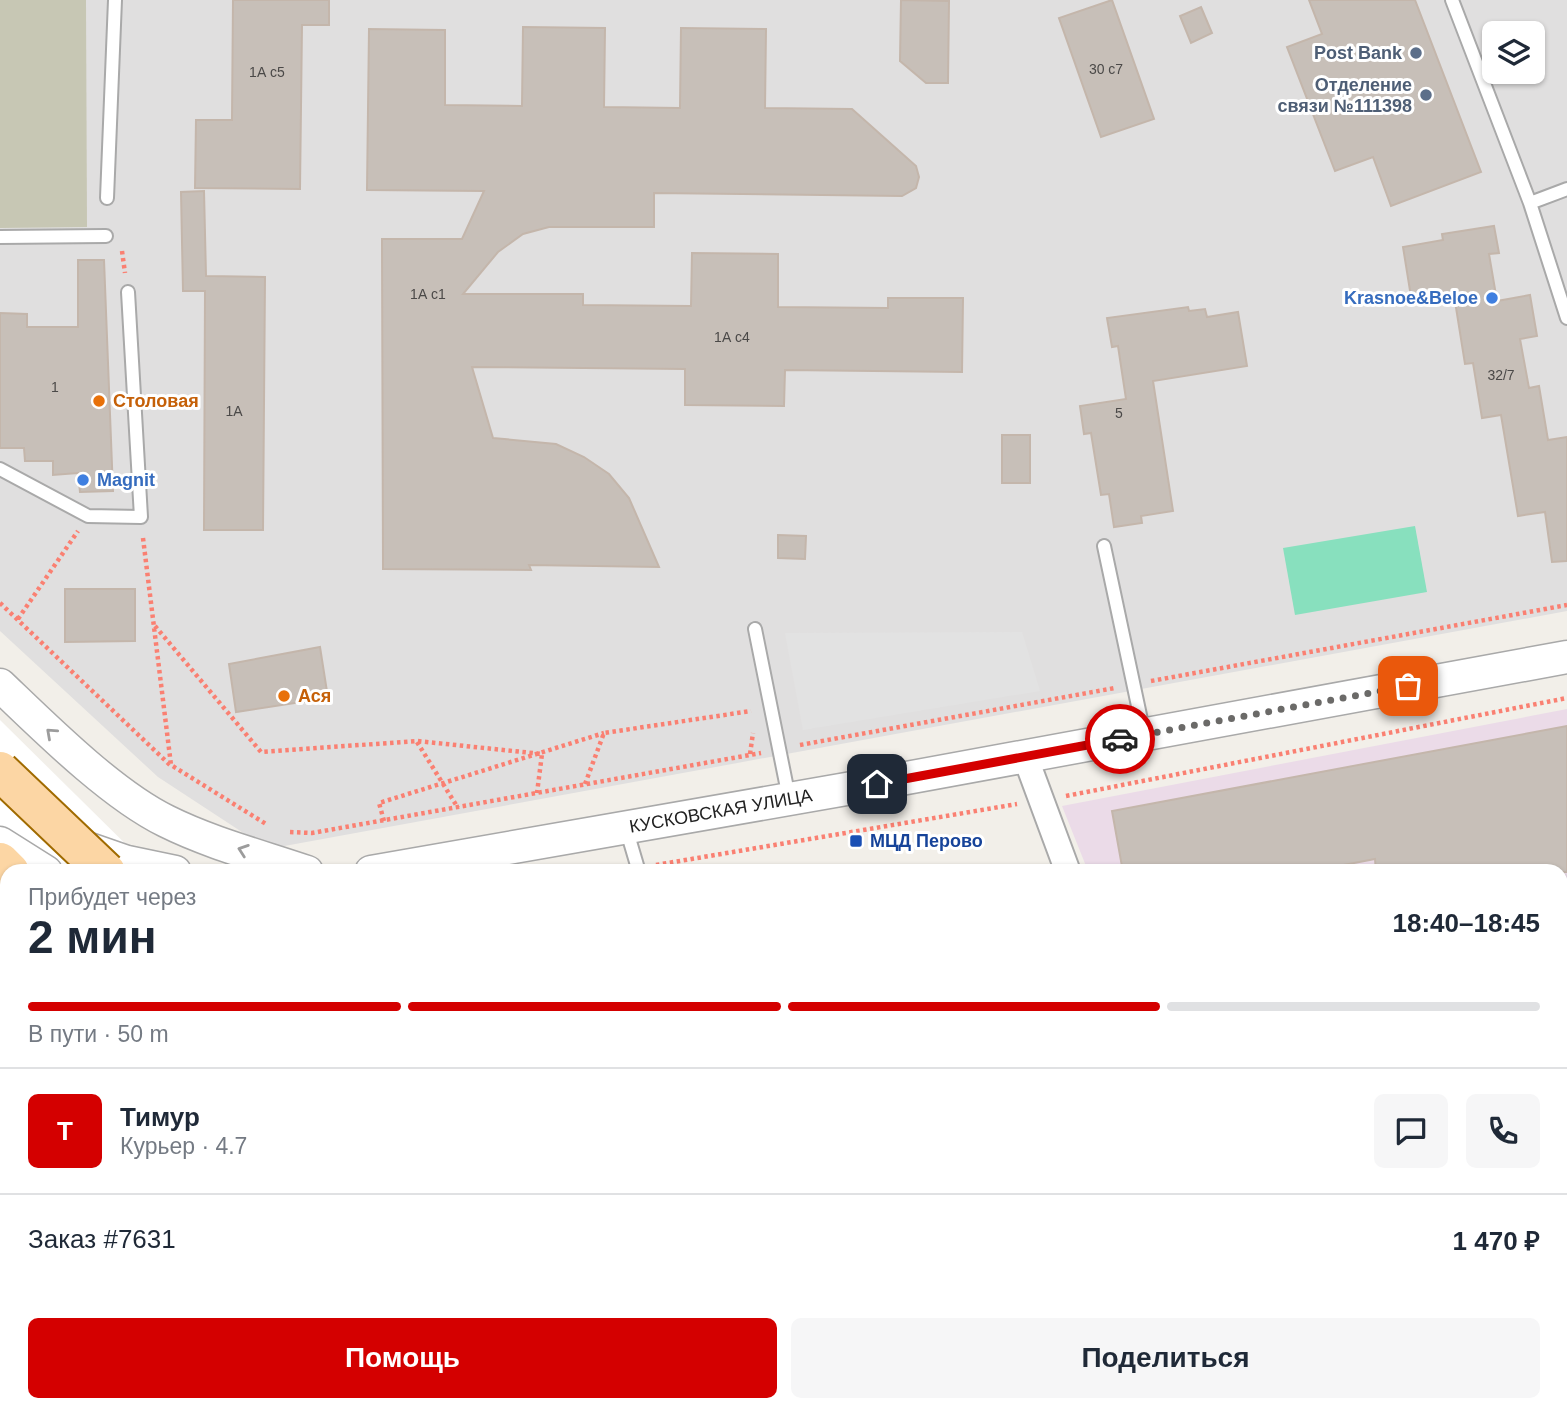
<!DOCTYPE html>
<html lang="ru">
<meta charset="utf-8">
<style>
:root{--surface:#fff;--page:#f6f6f7;--text:#1f2937;--muted:#747a83;--line:#e0e1e3;--accent:#d40000}
body{margin:0;font-family:Helvetica,sans-serif;background:var(--page);color:var(--text);height:100vh;display:flex;flex-direction:column;font-size:26px;white-space:nowrap}
*{box-sizing:border-box;margin:0}
p{font-size:23px;color:var(--muted)}
.icon{flex:none;width:38px;height:38px;fill:none;stroke:currentColor;stroke-width:2;stroke-linecap:round;stroke-linejoin:round}
.map{position:relative;flex:1;overflow:hidden}
.details{position:absolute;left:0px;top:864px;width:1568px;height:548px;display:flex;flex-direction:column;background:var(--surface);border-radius:21px 21px 0 0;box-shadow:0 2px 5px #0004}
.details>*{flex:none}
.tools{position:absolute;left:1482px;top:21px;display:grid;gap:14px}
.tools a{display:grid;place-items:center;width:63px;height:63px;border-radius:10px;background:var(--surface);box-shadow:0 2px 5px #0004;font-size:35px}
.pin{position:absolute;display:grid;place-items:center;width:60px;height:60px;color:#fff;margin:-30px;border-radius:14px;box-shadow:0 4px 10px #0006}
.courier{position:absolute;display:grid;place-items:center;width:70px;height:70px;margin:-35px;border:5px solid #d40000;border-radius:50%;background:#fff;color:#222;box-shadow:0 2px 9px #0007}
.head em{font-style:normal;font-weight:700}
.head div{display:flex;flex-direction:column-reverse}
.head{display:flex;align-items:center;justify-content:space-between;height:119px;padding:0 28px}
h1{font-size:46px;font-weight:700;line-height:52px}
.bar{display:grid;grid-template-columns:repeat(4,1fr);gap:10px 7px;align-content:center;height:84px;padding:0 28px}
.bar i{height:9px;border-radius:5px;background:var(--line)}
.bar .active{background:var(--accent)}
.bar p{grid-column:span 4}
.line{display:flex;align-items:center;gap:18px;padding:0 28px;border-top:2px solid var(--line)}
.line div{flex:1}
.round{display:grid;place-items:center;flex:none;width:74px;height:74px;border-radius:10px;background:var(--page)}
.primary-button{display:flex;gap:14px;margin-top:auto;padding:14px 28px}
.primary-button a{flex:1;height:80px;border-radius:10px;background:var(--accent);color:#fff;font-size:28px;font-weight:700;line-height:80px;text-align:center}
.primary-button a+a{background:var(--page);color:var(--text)}
.map>svg:first-child{display:block}
</style>
<div class="map">
<svg width="1567" height="1411" viewBox="0 0 1567 1411">
<rect width="100%" height="100%" fill="#f2efe9"/>
<!-- residential -->
<path fill="#e0dfdf" fill-rule="evenodd" d="M0,0h1567v611l-1299,238 -110,-72 -158,-146zM1494,33h39v39h-39z"/>
<!-- industrial -->
<path fill="#ebdbe8" d="M1567,709v702h-141l-4,-6h139v-533l-473,-1 -26,-65z
M0,958l7,5v442h1239l3,6h-1249z"/>
<!-- construction -->
<path fill="#c7c7b4" d="M0,0h86l1,227 -87,1z"/>
<!-- pitch -->
<path fill="#88e0be" d="M1415,526l12,66 -132,23 -12,-67z"/>
<!-- parking -->
<path fill="#e2e2e2" d="M1022,632l18,59 -237,39 -18,-97z"/>
<!-- pier -->
<path fill="#fff" d="M0,720l153,151 -146,1v38l-7,-6z"/>
<!-- building -->
<path fill="#c7bfb8" stroke="#c4b6ab" stroke-width="2" d="M233,0h96v25h-27l-2,164 -105,-1 1,-68h36z
M901,0l48,1 -1,82h-22l-26,-22z
M1112,0l42,119 -53,18 -42,-119z
M1309,0h106l66,172 -90,34 -18,-49 -38,14 -48,-124 35,-13z
M1201,7l11,26 -21,10 -11,-27z
M523,27l82,1 -1,79 76,1 1,-80 85,1 -1,79 87,1 64,57 3,11 -3,11 -14,8 -248,-3v34h-105l-26,7 -25,18 -35,42h120v11l108,1 1,-53 86,1v53l110,1v-10h75l-1,74 -177,-2 -1,36 -99,-1v-36l-213,-2 21,71 63,6 28,13 25,17 20,24 30,69 -130,-2 2,5 -148,-1 -1,-330h80l22,-48 -117,-1 2,-161 76,1v75l77,1z
M204,191l2,85 59,1 -2,253h-59l1,-239h-22l-2,-99z
M1494,226l5,27 -10,1 8,47 33,-6 7,41 -17,3 9,49 10,-2 9,54 19,-3v124l-15,1 -7,-50 -27,4 -17,-101 -19,3 -9,-55 -8,1 -11,-69 -42,8 -9,-56 40,-7 -1,-6z
M78,260h26l9,231 -33,1 -2,-19 -25,2v-14h-28l-1,-13h-24v-135l27,1v13h51z
M1188,307l1,4 16,-2 2,8 31,-5 9,54 -94,15 20,130 -32,5 1,7 -28,4 -5,-33 -8,1 -10,-62 -7,1 -4,-28 46,-7 -8,-53 -6,1 -5,-29z
M1002,435h28v48h-28z
M778,535l28,1 -1,23 -27,-1z
M65,589h70v52l-70,1z
M320,647l8,51 -92,14 -7,-48z
M1567,726v146h-191l-1,-13 -68,13h-184l-11,-61z"/>
<g fill="none" stroke-linecap="round" stroke-linejoin="round">
<!-- service casing -->
<g stroke="#a9a9a9" stroke-width="16">
<path id="service" d="M1452,0l78,203
M1567,189l-37,14 37,115
M107,198l8,-198
M0,237l106,-1
M0,469l88,47 53,1 -13,-225
M1104,546l40,188
M755,629l34,169
M626,828l13,44
M1405,1405l5,6
M1248,1410l10,-5"/>
</g>
<!-- minor casing -->
<g stroke="#a9a9a9" stroke-width="28">
<path id="minor" d="M1025,756l43,116
M1268,1405l2,6"/>
</g>
<!-- tertiary casing -->
<g stroke="#a9a9a9" stroke-width="35">
<g id="tertiary">
<path d="M0,685c45,43 111,109 166,136 44,22 94,35 141,51"/>
<path d="M0,843l46,29"/>
<path d="M78,845l49,17 48,10"/>
<path id="s1" d="M371,872l481,-84 715,-131"/>
<path d="M0,922l7,3"/>
</g>
</g>
<!-- primary casing -->
<g stroke="#a06b00" stroke-width="42">
<path id="primary" d="M0,862l10,10
M558,1405l6,6"/>
</g>
<!-- path -->
<path stroke="#fa8072" stroke-width="4.5" stroke-dasharray="3.5 3.5" stroke-linecap="butt" d="M122,251l3,22
M143,538l28,227 95,59
M0,603l170,162
M18,619l60,-88
M155,626l106,126 156,-11 125,13 -5,39
M1151,681l416,-76
M417,742l41,66
M800,745l315,-57
M750,754l3,-21
M585,784l19,-51 147,-22
M1066,796l501,-98
M384,821l-5,-18 225,-70
M290,832l22,1 449,-80
M656,865l361,-61"/>
<!-- service -->
<use href="#service" stroke="#fff" stroke-width="12"/>
<!-- minor -->
<use href="#minor" stroke="#fff" stroke-width="24"/>
<!-- tertiary -->
<use href="#tertiary" stroke="#fff" stroke-width="32"/>
<!-- primary -->
<use href="#primary" stroke="#fcd6a4" stroke-width="38"/>
<!-- rail casing -->
<g stroke="#707070" stroke-width="8">
<path id="rail" d="M0,1016l7,4
M0,1046l7,5
M0,1095l7,6
M0,1137l7,5
M0,1161l7,6
M302,1405l7,6
M335,1405l7,6
M493,1405l11,6
M646,1405l14,6
M807,1405l24,6"/>
</g>
<!-- rail -->
<use href="#rail" stroke="#fff" stroke-width="5" stroke-dasharray="16" stroke-linecap="butt"/>
<!-- primary-bridge casing -->
<g stroke="#a06b00" stroke-width="42" stroke-linecap="butt">
<path id="primary-bridge" d="M0,771l106,101
M650,1405l6,6"/>
</g>
<!-- primary-bridge -->
<use href="#primary-bridge" stroke="#fcd6a4" stroke-width="38"/>
</g>
<!-- one-way arrows -->
<defs><path id="oneway-chevron" d="M-2-3.5L2.5 0L-2 3.5" fill="none" stroke-width="1.6" stroke-linecap="round" stroke-linejoin="round" transform="scale(1.75)"/></defs>
<g stroke="#9c9c9c">
<use href="#oneway-chevron" transform="translate(51 733) rotate(-138)"/>
<use href="#oneway-chevron" transform="translate(243 850) rotate(-161)"/>
</g>
<g fill="none" stroke-linecap="round" stroke-linejoin="round">
<!-- done -->
<path stroke="#6b6a68" stroke-width="7" stroke-dasharray="0 12.6" d="M1120,739l288,-53"/>
<!-- route -->
<path stroke="#d40000" stroke-width="9" d="M877,784l243,-45"/>
</g>
<!-- markers -->
<g fill="#5c6f8a" stroke="#fff" stroke-width="2.5">
<circle cx="1416" cy="53" r="7"/>
<circle cx="1426" cy="95" r="7"/>
</g>
<g fill="#3f7fe0" stroke="#fff" stroke-width="2.5">
<circle cx="1492" cy="298" r="7"/>
<circle cx="83" cy="480" r="7"/>
</g>
<g fill="#e8710a" stroke="#fff" stroke-width="2.5">
<circle cx="99" cy="401" r="7"/>
<circle cx="284" cy="696" r="7"/>
</g>
<rect fill="#1a4fb4" stroke="#fff" stroke-width="2.5" x="849" y="834" width="14" height="14" rx="3.5"/>
<g text-anchor="middle" dominant-baseline="central" stroke-width="6" stroke-linejoin="round" paint-order="stroke">
<!-- number labels -->
<g font-size="14" fill="#4b4948">
<text x="1106" y="69">30 с7</text>
<text x="267" y="72">1А с5</text>
<text x="428" y="294">1А с1</text>
<text x="732" y="337">1А с4</text>
<text x="1501" y="375">32/7</text>
<text x="55" y="387">1</text>
<text x="234" y="411">1А</text>
<text x="1119" y="413">5</text>
</g>
<!-- service labels -->
<g font-size="18" font-weight="bold" fill="#4e5e75" stroke="#fff" text-anchor="end">
<text x="1402" y="53">Post Bank</text>
<text x="1412" y="85">Отделение<tspan x="1412" dy="21">связи №111398</tspan></text>
</g>
<!-- shop labels -->
<g font-size="18" font-weight="bold" fill="#366cbe" stroke="#fff" text-anchor="end">
<text x="1478" y="298">Krasnoe&amp;Beloe</text>
<text x="97" y="480" text-anchor="start">Magnit</text>
</g>
<!-- food labels -->
<g font-size="18" font-weight="bold" fill="#c56008" stroke="#fff" text-anchor="start">
<text x="113" y="401">Столовая</text>
<text x="298" y="696">Ася</text>
</g>
<!-- street labels -->
<g font-size="18" fill="#222" stroke="#fff">
<text stroke="none"><textPath href="#s1" startOffset="355">КУСКОВСКАЯ УЛИЦА</textPath></text>
</g>
<!-- transit labels -->
<g font-size="18" font-weight="bold" fill="#164399" stroke="#fff" text-anchor="start">
<text x="870" y="841">МЦД Перово</text>
</g>
</g>
</svg>
<div class="tools">
<a><svg class="icon" aria-label="layers" viewBox="0 0 24 24"><path d="M12 4l9 5-9 5-9-5zM3 14l9 5 9-5"/></svg></a>
</div>
<div class="pin" style="left:1408px;top:686px;background:#ea580c"><svg class="icon" aria-label="bag" viewBox="0 0 24 24"><path d="M5 8h14l-1 12H6zM9 8a3 3 0 0 1 6 0"/></svg></div>
<div class="pin" style="left:877px;top:784px;background:#1f2937"><svg class="icon" aria-label="home" viewBox="0 0 24 24"><path d="M3 11l9-7 9 7M6 9v11h12V9"/></svg></div>
<div class="courier" style="left:1120px;top:739px"><svg class="icon" aria-label="car" viewBox="0 0 24 24"><path d="M5 17H2v-5l4-1 3-4h7l3 4 3 1v5h-3M9 17h6M6 11h13"/><circle cx="7" cy="17" r="2"/><circle cx="17" cy="17" r="2"/></svg></div>
<section class="details">
<div class="head"><div><h1>2 мин</h1><p>Прибудет через</p></div><em>18:40–18:45</em></div>
<div class="bar"><i class="active"></i><i class="active"></i><i class="active"></i><i></i><p>В пути · 50 m</p></div>
<div class="line" style="height:126px"><b class="round" style="background:var(--accent);color:#fff">Т</b><div><b>Тимур</b><p>Курьер · 4.7</p></div><a class="round"><svg class="icon" aria-label="chat" viewBox="0 0 24 24"><path d="M4 5h16v11H9l-5 4z"/></svg></a><a class="round"><svg class="icon" aria-label="phone" viewBox="0 0 24 24"><path d="M5 4h4l2 5-3 2q2 4 5 5l2-3 5 2v4C11 20 4 13 5 4z"/></svg></a></div>
<div class="line" style="height:91px"><div>Заказ #7631</div><b>1 470 ₽</b></div>
<div class="primary-button"><a>Помощь</a><a>Поделиться</a></div>
</section>
</div>
